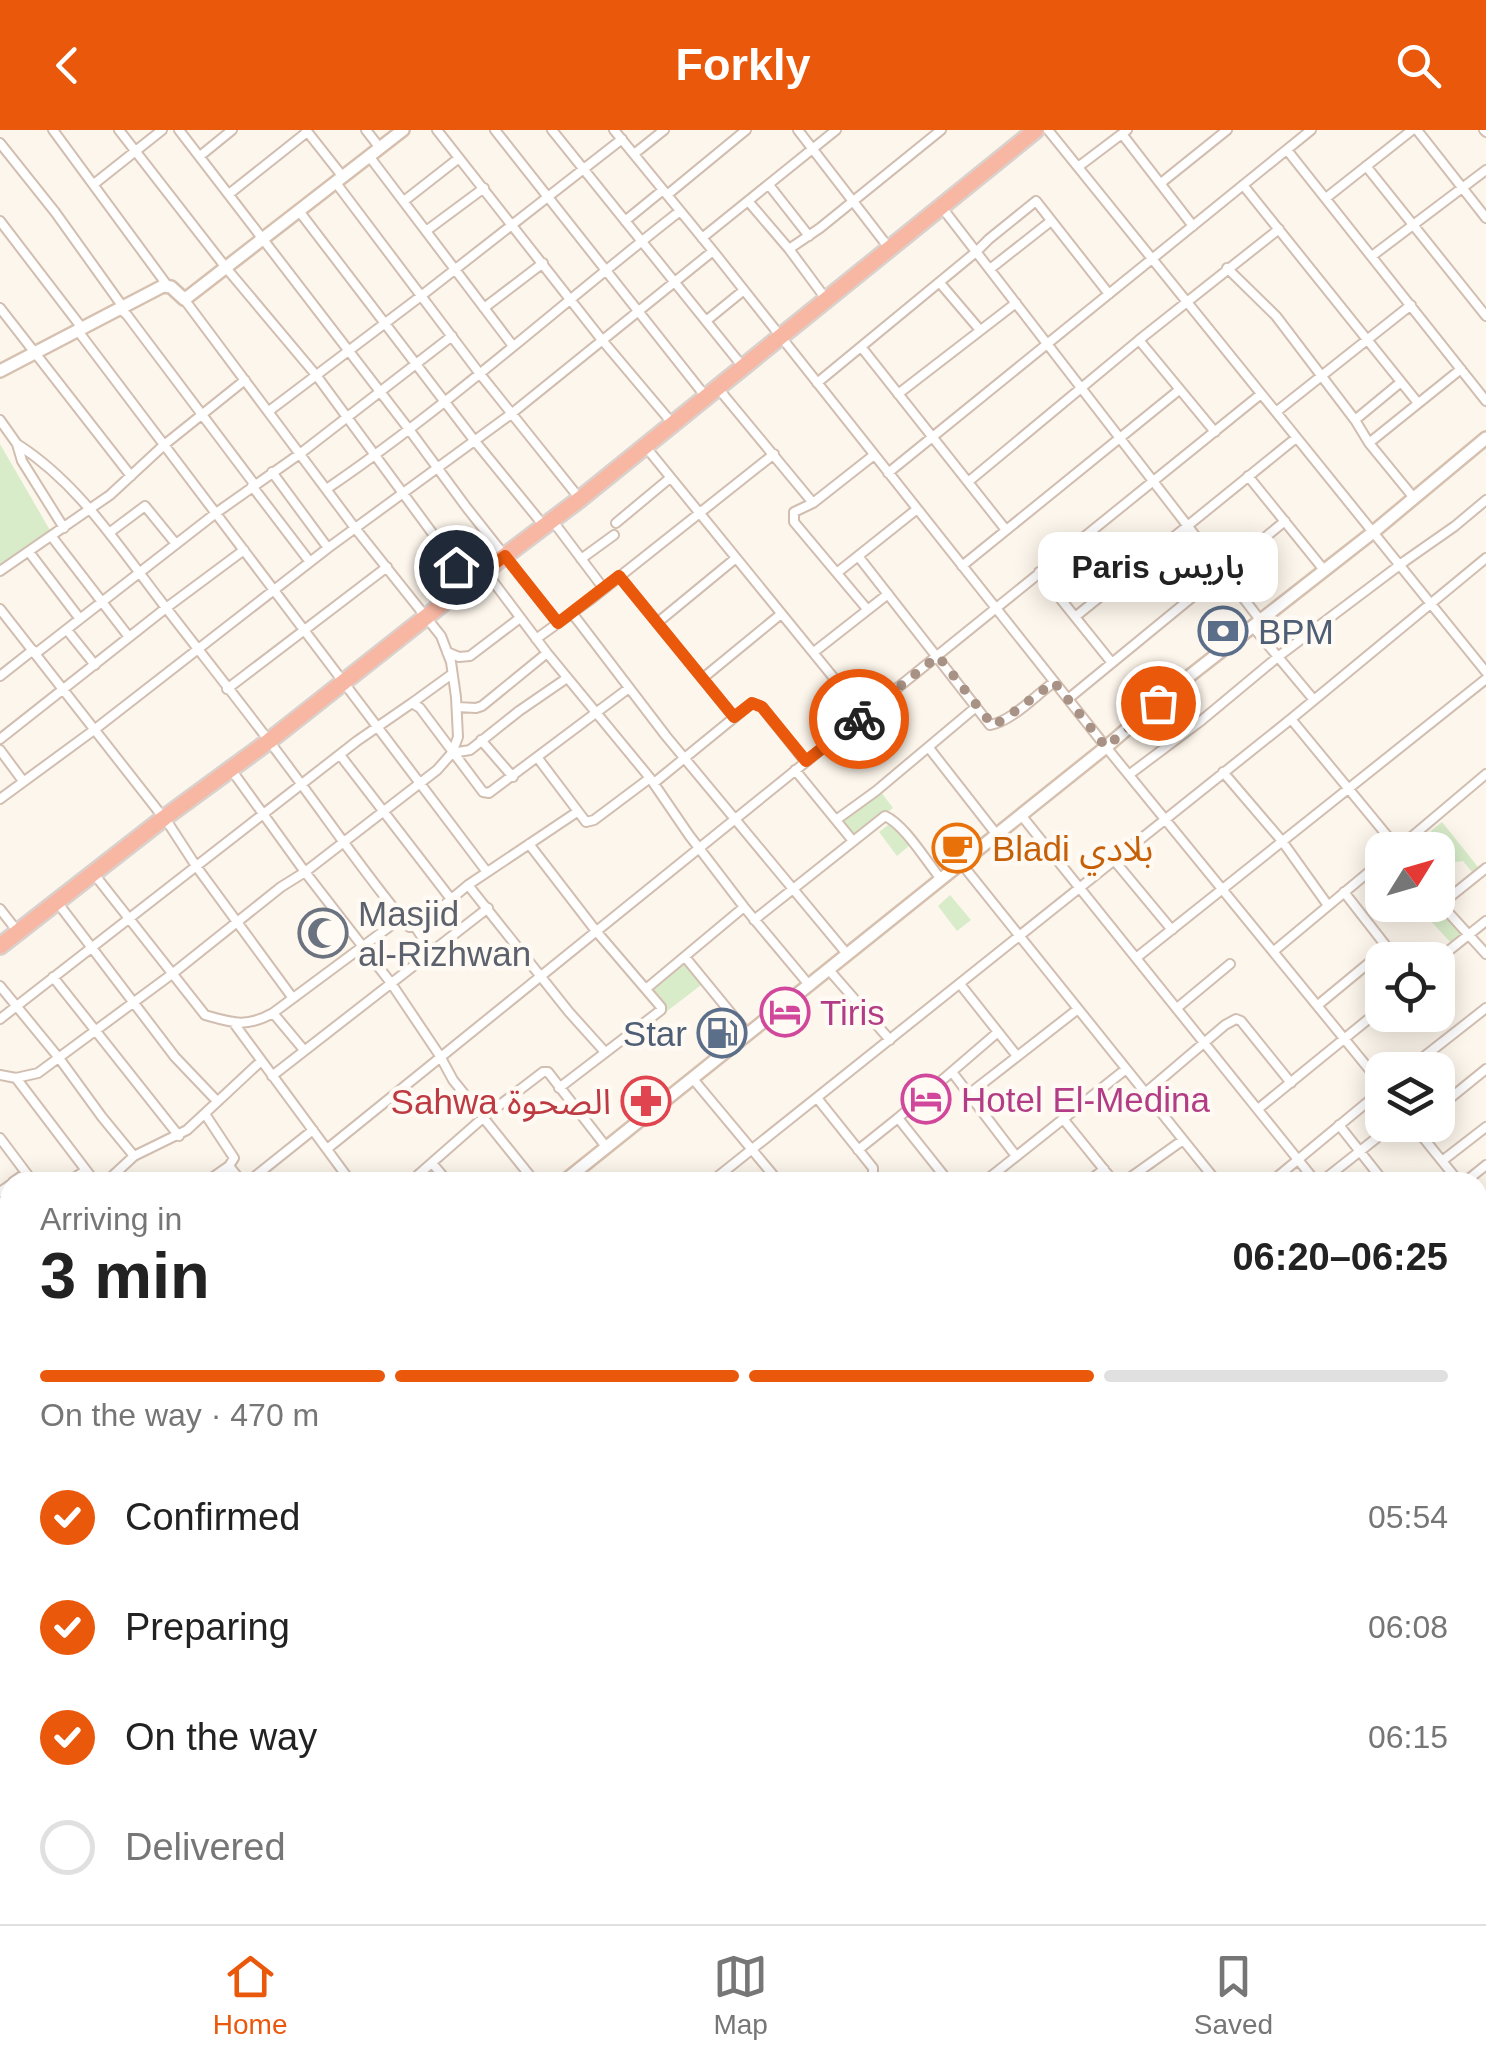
<!DOCTYPE html>
<meta charset="utf-8">
<style>
:root{--surface:#fff;--page:#f6f6f6;--text:#222;--muted:#767676;--line:#e0e0e0;--accent:#ea580c}
body{margin:0;font-family:Arial,"Noto Sans Arabic",sans-serif;background:var(--page);color:var(--text);height:100vh;display:flex;flex-direction:column;font-size:38px;white-space:nowrap}
*{box-sizing:border-box;margin:0}
p{font-size:32px;color:var(--muted)}
.icon{flex:none;width:55px;height:55px;fill:none;stroke:currentColor;stroke-width:2;stroke-linecap:round;stroke-linejoin:round}
.map{position:relative;flex:1;overflow:hidden}
.sheet{position:absolute;left:0px;top:1042px;width:1488px;height:752px;display:flex;flex-direction:column;background:var(--surface);border-radius:30px 30px 0 0;box-shadow:0 5px 25px #0003}
.sheet>*{flex:none}
.needle{width:65px;rotate:53deg}
.fabs{position:absolute;left:1365px;top:702px;display:grid;gap:20px}
.fabs a{display:grid;place-items:center;width:90px;height:90px;border-radius:20px;background:var(--surface);box-shadow:0 5px 25px #0003;font-size:50px}
.pin{position:absolute;display:grid;place-items:center;width:85px;height:85px;color:#fff;margin:-42px;border:5px solid #fff;border-radius:50%;box-shadow:0 2px 10px #0007}
.courier{position:absolute;display:grid;place-items:center;width:100px;height:100px;margin:-50px;border:8px solid #ea580c;border-radius:50%;background:#fff;color:#222;box-shadow:0 2px 12px #0007}
.bubble{position:absolute;height:70px;border-radius:20px;background:var(--surface);box-shadow:0 5px 25px #0003;font-size:32px;font-weight:600;line-height:70px;text-align:center}
.headline em{font-style:normal;font-weight:600}
.headline div{display:flex;flex-direction:column-reverse}
.headline{display:flex;align-items:center;justify-content:space-between;height:170px;padding:0 40px}
h1{font-size:65px;font-weight:600;line-height:75px}
.bar{display:grid;grid-template-columns:repeat(4,1fr);gap:15px 10px;align-content:center;height:120px;padding:0 40px}
.bar i{height:12px;border-radius:8px;background:var(--line)}
.bar .active{background:var(--accent)}
.bar p{grid-column:span 4}
ol{padding:0 40px;list-style:none}
li{display:flex;align-items:center;gap:30px;height:110px}
li p{margin-inline-start:auto}
li .icon{padding:10px;border-radius:50%;background:var(--accent);color:#fff;stroke-width:4}
li:last-child{color:var(--muted)}
li i{width:55px;height:55px;border:5px solid var(--line);border-radius:50%}
header{display:flex;justify-content:space-between;align-items:center;height:130px;padding:0 40px;background:var(--accent);color:#fff;font-size:45px;font-weight:600}
.menu{display:flex;justify-content:space-around;align-items:center;height:140px;border-top:2px solid var(--line);background:var(--surface);font-size:28px;color:var(--muted)}
.menu a{display:grid;justify-items:center;gap:5px}
.menu .active{color:var(--accent)}
.map>svg:first-child{display:block}
</style>
<header><svg class="icon" aria-label="back" viewBox="0 0 24 24"><path d="M15 5l-7 7 7 7"/></svg>Forkly<svg class="icon" aria-label="search" viewBox="0 0 24 24"><circle cx="10" cy="10" r="6"/><path d="M15 15l6 6"/></svg></header>
<div class="map">
<svg width="1486" height="1794" viewBox="0 0 1486 1794">
<rect width="100%" height="100%" fill="#fdf6ec"/>
<!-- green -->
<path fill="#d8ecc9" d="M0,314l51,88 -51,36z
M881,662l12,16 -40,30 -13,-16z
M892,692l18,23 -13,11 -18,-24z
M1442,692l36,45 -6,5 -9,-11 -8,1 -24,-31z
M950,765l21,25 -14,11 -19,-25z
M1441,780l21,23 -11,10 -21,-23z
M684,829l21,23 -39,30 -18,-22z"/>
<g fill="none" stroke-linecap="round" stroke-linejoin="round">
<!-- runway -->
<path stroke="#dbcfda" stroke-width="55" d="M1478,1503l8,-4
M773,1794l21,-9"/>
<!-- street casing -->
<g stroke="#d1beb0" stroke-width="12">
<path id="street" d="M53,0l114,155
M119,0l108,139 89,106 153,208
M179,0l229,298 59,80 91,115
M306,0l37,47
M366,0l14,18
M437,0l165,210 70,83
M495,0l211,267
M552,0l191,237
M614,0l99,121 393,496 276,338
M798,0l91,118
M1048,0l438,542
M1417,0l69,88
M1484,0l2,2
M1122,4l71,92
M0,13l55,69 68,95
M1287,20l199,251
M634,24l30,-24
M200,26l32,-26
M369,26l144,190
M1366,36l120,150
M1078,37l49,-37
M336,53l144,191 100,125
M1161,53l66,-53
M94,54l68,-54
M769,55l40,51
M1243,55l175,218
M229,64l78,-62
M667,65l79,-65
M1326,68l86,-68
M404,71l55,-43
M748,71l41,48 37,50
M940,75l321,416
M299,81l175,229 70,86
M0,91l82,107
M625,91l38,-31
M426,101l58,-43
M702,108l134,-108
M789,119l31,-21 121,-98
M1372,126l114,-86
M1227,138l49,48 79,104 14,23 45,55
M990,139l61,-48
M940,153l40,47
M0,178l131,168
M484,178l59,-45
M120,179l7,6 128,170
M706,191l38,-31
M78,201l409,541
M1139,210l76,92
M862,218l144,182
M817,253l159,-131 13,-13 47,-38 73,93
M717,257l96,116
M898,264l118,-91
M269,281l152,-115 201,-157
M1276,282l135,-107
M0,290l17,24 5,17 42,67
M1355,290l46,-38
M1369,313l92,-74
M17,314c60,38 100,100 143,156 43,56 88,112 130,169 39,52 77,108 119,158l10,-1 49,-41 109,-73
M645,316l219,269
M272,342l56,76
M888,343l423,-343
M1248,346l76,94
M968,352l171,-142 140,-111
M252,356l58,76
M328,358c123,-84 234,-185 352,-277
M552,390l52,69
M616,393l54,-45
M109,403l36,-27 31,38
M52,407l77,100
M29,422l51,67
M858,426l132,169c22,-4 45,-29 64,-43
M581,429l33,-24
M962,436l217,-176
M0,441l110,-76 54,-50 81,-65
M486,442l61,81 103,125 39,57 55,72 66,79
M838,442l79,-63
M1039,442l73,91
M619,446l115,141
M0,479l170,217 26,40 96,131
M867,479l-73,-87v-10l19,-9 61,-48
M572,483l94,123 181,218
M1075,487l221,-179
M657,493l79,-65
M1253,497l61,73
M67,500l28,35
M536,509l54,-39 184,-146
M447,522l12,5 11,-1 50,-38
M814,522l74,-58
M35,524l181,-141 85,-60 151,-117
M0,546l33,-26
M703,548l78,-64
M227,559l160,-122
M1068,569l217,-178
M412,573l40,-29
M457,577l19,1 6,-2 65,-53
M1291,589l108,131
M0,609l166,-131 78,-58
M481,610l32,37
M929,618l68,87
M0,620l23,31
M452,623l18,-3 49,-39 48,-33
M340,625l111,144
M537,627l49,65 8,-2 56,-42
M230,638l75,104 86,111 49,73 13,24 82,102
M795,640l58,71
M1223,642l59,69 45,63
M1130,644l72,-54 77,-64 126,-95 50,-35 31,-26
M654,653l98,-80 10,4 43,54
M0,669l94,-69 234,-182 183,-134 202,-163
M1021,685l295,367
M836,690l40,-29 100,-84
M529,714l67,87 65,76v3l-102,78
M1396,720l90,-76
M1113,729l59,71
M961,733l256,319
M94,744l111,141c28,8 41,13 68,-2l128,-95
M468,755l101,127 36,40
M1344,762l53,68
M1438,771l48,53
M57,772l118,155 42,44
M1440,775l46,-37
M0,779l18,23
M754,790l131,-104c20,9 41,45 56,63
M416,798l16,24
M1274,821l108,-90
M685,827l63,77
M1136,828l350,-279
M1437,830l49,-39
M829,840l61,70
M53,847l126,159
M960,854l57,72
M0,856l59,72 43,59 32,39
M647,858l97,-81
M1318,875l69,-57
M1177,878l53,-44
M273,883l31,37
M0,889l357,-278 55,-38 8,5 63,84 6,1 140,-105
M233,892l118,160
M1407,940l79,-62
M952,942l64,84
M0,945l16,3 22,-5 134,-99 109,-87 24,-15 132,-102 15,-17 6,-16 -2,-40 -5,-35 -10,-26 -86,-108 -171,-229
M272,946l216,-168
M16,948l79,104
M693,949l86,103
M1145,963l80,-68 11,-6 5,2 50,62
M969,964l109,-85
M817,968l56,70v7l-10,7
M1438,978l48,-39
M1258,979l124,-101
M205,984l29,44 -5,8 -23,16
M898,988l51,64
M1064,990l46,57 9,5
M1339,995l45,57
M1413,995l46,57
M0,1008l33,44
M327,1019l934,-755
M858,1020l40,-32 100,-86
M1442,1031l44,-34
M432,1033l16,19
M229,1036l13,16
M13,1052l13,-9
M68,1052l18,-12
M106,1052l28,-26 53,-26 74,-69
M248,1052l65,-52
M410,1052l74,-65 59,-45h5l59,76
M711,1052l580,-463 195,-161
M984,1052l142,-113
M1088,1052l16,-13
M1124,1052l59,-42
M1271,1052l111,-92
M1321,1052l72,-57
M1465,1052l21,-17
M0,1062l10,-7
M1478,1075l8,10
M0,1081l10,13
M0,1137l10,-4
M0,1155l10,25
M1478,1155l8,-10
M0,1201l10,-4
M1478,1204l8,-4
M0,1265l10,-4
M0,1317l10,-5
M0,1360l10,-4
M0,1414l10,-4
M0,1467l10,-4
M0,1496l10,27
M0,1539l10,-6
M0,1565l10,21
M0,1598l10,-4"/>
</g>
<!-- secondary casing -->
<g stroke="#d6c0b0" stroke-width="16">
<path id="secondary" d="M0,241l163,-85 8,1 13,12 5,-3 214,-166
M563,1052l543,-435 77,-66 189,-148 114,-95
M0,1657l10,-4"/>
</g>
<!-- highway casing -->
<g stroke="#dad1cd" stroke-width="20">
<path id="highway" d="M0,816l164,-128 105,-77 200,-158 111,-84 456,-369"/>
</g>
<!-- street -->
<use href="#street" stroke="#fff" stroke-width="8"/>
<!-- secondary -->
<use href="#secondary" stroke="#fff" stroke-width="11"/>
<!-- highway -->
<use href="#highway" stroke="#f7b7a3" stroke-width="15"/>
</g>
<g fill="none" stroke-linecap="round" stroke-linejoin="round">
<!-- done -->
<path stroke="#a89285" stroke-width="10" stroke-dasharray="0 18" d="M859,589l79,-63 55,70 17,-11 44,-33 52,65 52,-44"/>
<!-- route -->
<path stroke="#ea580c" stroke-width="12" d="M456,437l13,15 36,-26 53,67 61,-47 115,141 18,-14 10,4 44,54 53,-42"/>
</g>
<!-- icons -->
<defs>
<g id="bank-ring" transform="scale(2.5)"><circle r="9.5" fill="#fffaf3" stroke="#5c6f8a" stroke-width="1.5"/><path d="M-6-4H6V4H-6ZM0-2.3a2.3 2.3 0 1 0 0 4.6a2.3 2.3 0 1 0 0-4.6Z" fill="#5c6f8a"/></g>
<g id="cafe-ring" transform="scale(2.5)"><circle r="9.5" fill="#fffaf3" stroke="#e8710a" stroke-width="1.5"/><path d="M-5.5-4.5H6V0H3Q3 3.5 0 3.5H-2.5Q-5.5 3.5-5.5 0ZM3-3.2v2h1.7v-2ZM-6 4.5H4V6H-6Z" fill="#e8710a"/></g>
<g id="mosque-ring" transform="scale(2.5)"><circle r="9.5" fill="#fffaf3" stroke="#6b7280" stroke-width="1.5"/><path d="M3.5-4.9A6 6 0 1 0 3.5 4.9A5 5 0 1 1 3.5-4.9Z" fill="#6b7280"/></g>
<g id="hotel-ring" transform="scale(2.5)"><circle r="9.5" fill="#fffaf3" stroke="#d1479c" stroke-width="1.5"/><path d="M-6-4.5h1.5V1H6V5H4.5V3h-9V5H-6ZM-4 0a1.8 1.8 0 1 1 3.6 0ZM.5 0V-2.5h3Q6-2.5 6 0Z" fill="#d1479c"/></g>
<g id="fuel-ring" transform="scale(2.5)"><circle r="9.5" fill="#fffaf3" stroke="#5c6f8a" stroke-width="1.5"/><path d="M-5.5-6h7V0h2V4h1.3V-2.5L3-4.5l.8-.8L6-3V5H2.5V1h-1V6h-7ZM-4.2-4.7v3.2H.2V-4.7Z" fill="#5c6f8a"/></g>
<g id="pharmacy-ring" transform="scale(2.5)"><circle r="9.5" fill="#fffaf3" stroke="#e0444e" stroke-width="1.5"/><path d="M-2-6h4v4h4v4h-4v4h-4v-4h-4v-4h4Z" fill="#e0444e"/></g>
</defs>
<g fill-rule="evenodd">
<use href="#bank-ring" x="1223" y="501"/>
<use href="#cafe-ring" x="957" y="718"/>
<use href="#mosque-ring" x="323" y="803"/>
<use href="#hotel-ring" x="785" y="882"/>
<use href="#fuel-ring" x="722" y="903"/>
<use href="#hotel-ring" x="926" y="969"/>
<use href="#pharmacy-ring" x="646" y="971"/>
</g>
<g text-anchor="middle" dominant-baseline="central" stroke-width="9" stroke-linejoin="round" paint-order="stroke">
<!-- service labels -->
<g font-size="35" fill="#4e5e75" stroke="#fffaf3" text-anchor="start">
<text x="1258" y="501">BPM</text>
<text x="687" y="903" text-anchor="end">Star</text>
</g>
<!-- food labels -->
<g font-size="35" fill="#c56008" stroke="#fffaf3" text-anchor="start">
<text x="992" y="718">Bladi بلادي</text>
</g>
<!-- worship labels -->
<g font-size="35" fill="#5b616d" stroke="#fffaf3" text-anchor="start">
<text x="358" y="783">Masjid<tspan x="358" dy="40">al-Rizhwan</tspan></text>
</g>
<!-- hotel labels -->
<g font-size="35" fill="#b23c85" stroke="#fffaf3" text-anchor="start">
<text x="820" y="882">Tiris</text>
<text x="961" y="969">Hotel El-Medina</text>
</g>
<!-- health labels -->
<g font-size="35" fill="#be3a42" stroke="#fffaf3" text-anchor="end">
<text x="611" y="971">Sahwa الصحوة</text>
</g>
</g>
</svg>
<div class="fabs">
<a><svg class="needle" viewBox="-14 -14 28 28"><path d="M0-13l5 13h-10z" fill="#e53935"/><path d="M0 13l5-13h-10z" fill="#767676"/></svg></a>
<a><svg class="icon" aria-label="locate" viewBox="0 0 24 24"><circle cx="12" cy="12" r="6"/><path d="M12 2v4M12 18v4M2 12h4M18 12h4"/></svg></a>
<a><svg class="icon" aria-label="layers" viewBox="0 0 24 24"><path d="M12 4l9 5-9 5-9-5zM3 14l9 5 9-5"/></svg></a>
</div>
<div class="pin" style="left:1158px;top:573px;background:#ea580c"><svg class="icon" aria-label="bag" viewBox="0 0 24 24"><path d="M5 8h14l-1 12H6zM9 8a3 3 0 0 1 6 0"/></svg></div>
<div class="pin" style="left:456px;top:437px;background:#1f2937"><svg class="icon" aria-label="home" viewBox="0 0 24 24"><path d="M3 11l9-7 9 7M6 9v11h12V9"/></svg></div>
<div class="courier" style="left:859px;top:589px"><svg class="icon" aria-label="bike" viewBox="0 0 24 24"><circle cx="6" cy="16" r="4"/><circle cx="18" cy="16" r="4"/><path d="M6 16l4-8h5l3 8M10 8l3 8H6M13 5h3"/></svg></div>
<div class="bubble" style="left:1038px;top:402px;width:240px">Paris باريس</div>
<section class="sheet">
<div class="headline"><div><h1>3 min</h1><p>Arriving in</p></div><em>06:20–06:25</em></div>
<div class="bar"><i class="active"></i><i class="active"></i><i class="active"></i><i></i><p>On the way · 470 m</p></div>
<ol>
<li><svg class="icon" aria-label="check" viewBox="0 0 24 24"><path d="M5 12l5 5 9-10"/></svg>Confirmed<p>05:54</p></li>
<li><svg class="icon" aria-label="check" viewBox="0 0 24 24"><path d="M5 12l5 5 9-10"/></svg>Preparing<p>06:08</p></li>
<li><svg class="icon" aria-label="check" viewBox="0 0 24 24"><path d="M5 12l5 5 9-10"/></svg>On the way<p>06:15</p></li>
<li><i></i>Delivered</li>
</ol>
</section>
</div>
<nav class="menu">
<a class="active"><svg class="icon" aria-label="home" viewBox="0 0 24 24"><path d="M3 11l9-7 9 7M6 9v11h12V9"/></svg>Home</a>
<a><svg class="icon" aria-label="map" viewBox="0 0 24 24"><path d="M3 6l6-2 6 2 6-2v14l-6 2-6-2-6 2zM9 4v14M15 6v14"/></svg>Map</a>
<a><svg class="icon" aria-label="saved" viewBox="0 0 24 24"><path d="M7 4h10v16l-5-4-5 4z"/></svg>Saved</a>
</nav>
